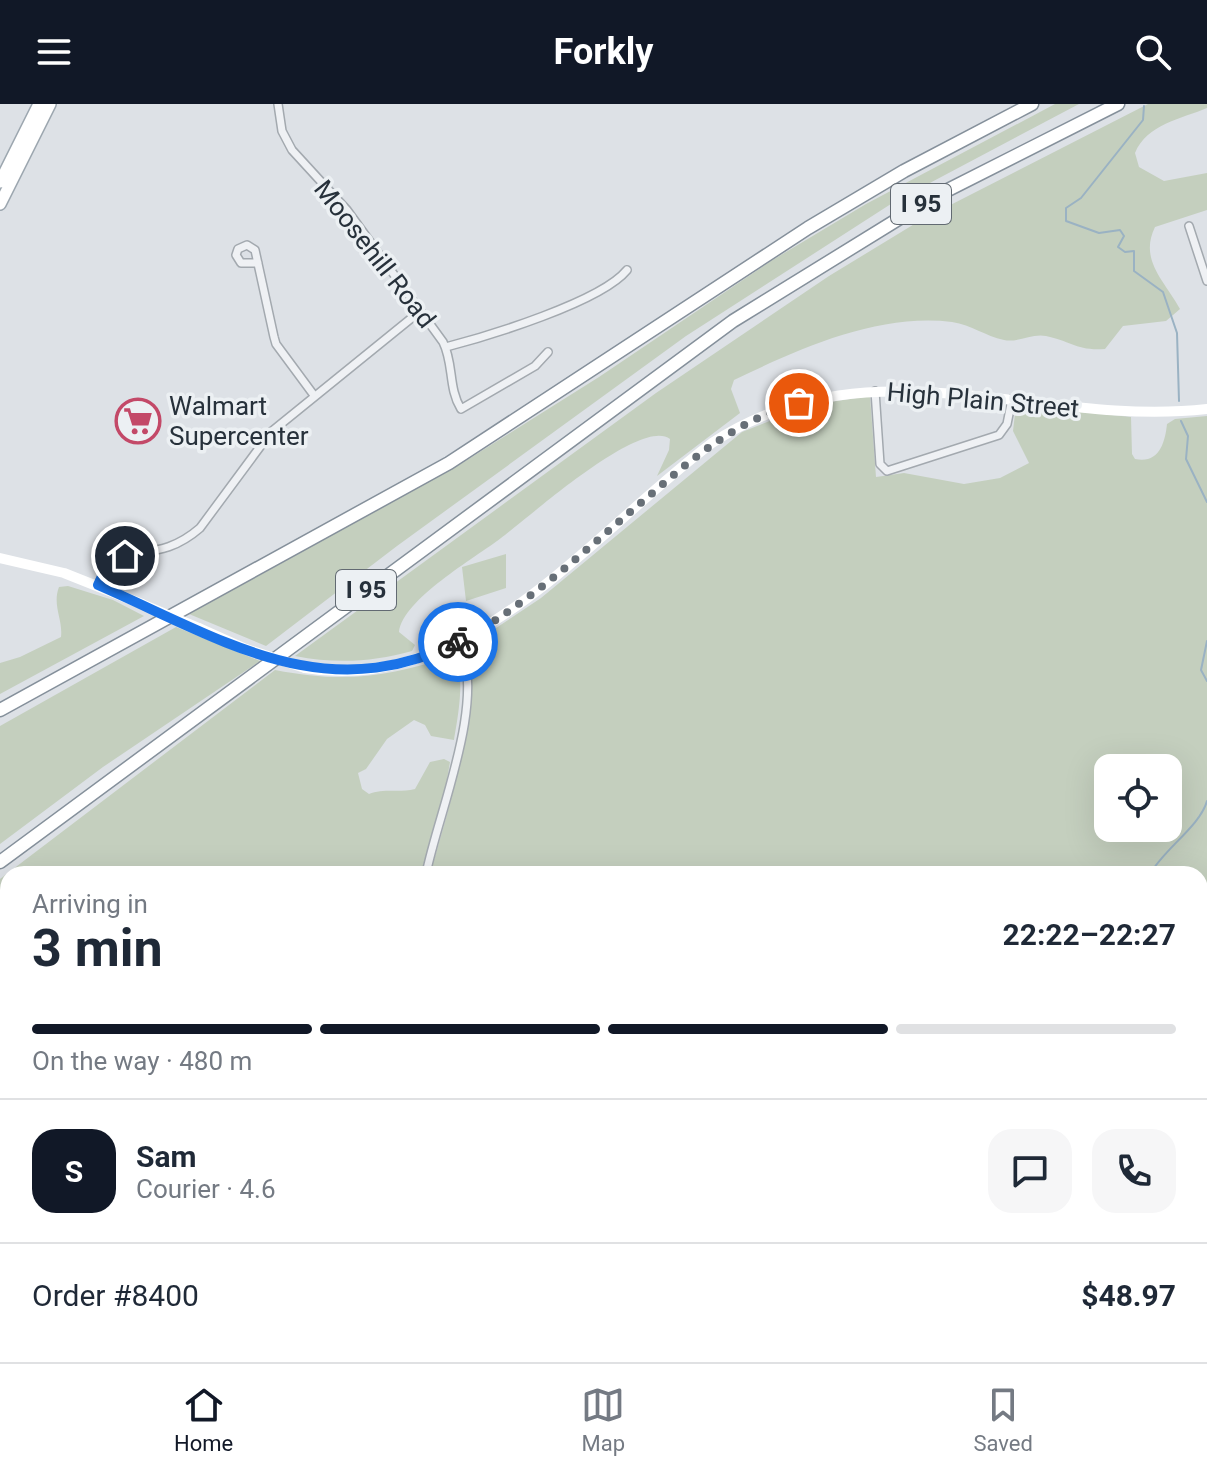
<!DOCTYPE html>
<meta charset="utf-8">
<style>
:root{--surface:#fff;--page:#f6f6f7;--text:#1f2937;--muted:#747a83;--line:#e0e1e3;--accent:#111827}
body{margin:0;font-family:Roboto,sans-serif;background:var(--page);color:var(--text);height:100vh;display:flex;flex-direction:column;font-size:30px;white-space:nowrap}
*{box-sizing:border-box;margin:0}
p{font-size:26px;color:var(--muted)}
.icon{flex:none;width:44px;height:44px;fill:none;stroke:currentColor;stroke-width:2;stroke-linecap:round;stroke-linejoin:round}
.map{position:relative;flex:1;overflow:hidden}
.panel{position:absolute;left:0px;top:762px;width:1208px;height:496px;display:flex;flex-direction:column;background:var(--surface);border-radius:24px 24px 0 0;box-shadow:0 8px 32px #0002}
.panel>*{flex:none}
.buttons{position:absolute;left:1094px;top:650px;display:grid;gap:16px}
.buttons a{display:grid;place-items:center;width:88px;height:88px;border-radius:16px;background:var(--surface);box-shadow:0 8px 32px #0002;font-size:40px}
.pin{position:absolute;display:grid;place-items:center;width:68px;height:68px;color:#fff;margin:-34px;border:4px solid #fff;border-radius:50%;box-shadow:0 2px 8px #0007}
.courier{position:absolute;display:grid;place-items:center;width:80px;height:80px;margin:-40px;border:6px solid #1a73e8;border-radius:50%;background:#fff;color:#222;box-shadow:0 2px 10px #0007}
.overview em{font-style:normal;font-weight:700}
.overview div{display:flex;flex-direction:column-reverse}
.overview{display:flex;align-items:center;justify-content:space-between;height:136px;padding:0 32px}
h1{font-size:52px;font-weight:700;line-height:60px}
.bar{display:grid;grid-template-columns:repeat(4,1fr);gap:12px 8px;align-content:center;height:96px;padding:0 32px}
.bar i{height:10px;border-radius:6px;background:var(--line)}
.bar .active{background:var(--accent)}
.bar p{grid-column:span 4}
.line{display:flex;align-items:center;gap:20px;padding:0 32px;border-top:2px solid var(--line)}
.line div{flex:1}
.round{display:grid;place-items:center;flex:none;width:84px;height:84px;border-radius:24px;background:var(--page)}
header{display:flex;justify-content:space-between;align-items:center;height:104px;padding:0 32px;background:var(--accent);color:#fff;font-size:36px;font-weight:700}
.tab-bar{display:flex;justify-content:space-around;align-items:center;height:112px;border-top:2px solid var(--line);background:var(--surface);font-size:22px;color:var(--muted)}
.tab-bar a{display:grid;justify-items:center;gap:4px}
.tab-bar .active{color:var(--accent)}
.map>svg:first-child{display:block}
</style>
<header><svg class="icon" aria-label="menu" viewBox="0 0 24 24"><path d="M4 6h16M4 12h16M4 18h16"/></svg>Forkly<svg class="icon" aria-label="search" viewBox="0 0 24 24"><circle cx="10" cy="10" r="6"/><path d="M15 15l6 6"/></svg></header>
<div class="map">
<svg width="1207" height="1258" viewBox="0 0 1207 1258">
<rect width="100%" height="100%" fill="#dde1e6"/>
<!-- green -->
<path fill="#c4cfbe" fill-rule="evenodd" d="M1055,0h24l-185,98 -208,134 -289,210 -131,100 -77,-32 270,-149 140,-88 172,-116 95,-57z
M1148,0h59v4c-26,11 -60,16 -72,45l4,14 25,14 43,-8v37l-52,17c-16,33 9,53 25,82l-14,12 -43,5 -18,23c-29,2 -34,-8 -59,-13 -14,-3 -28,7 -42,4 -19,-4 -32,-15 -52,-18 -75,-9 -153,27 -218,58l-3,9 9,24 -83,63 12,-26 1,-11c-29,-23 -143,80 -169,99 -26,20 -98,61 -102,94l16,13 -3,6c-39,11 -76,13 -117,5l361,-263 173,-117 92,-56z
M870,292l6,81 28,-4 60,11 36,-6 29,-15 -16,-32 3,-26 115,12 1,37 3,5c24,5 30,-16 32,-35l8,-5 32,-3v682l-7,-1v-223h-770c24,-83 41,-136 40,-225l5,-7 66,-44 201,-166 68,-27zM1108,664h60v60h-60z
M506,450v34l-40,13 -4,-34z
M68,482l45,14 31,16 -144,78v-31l20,-6 41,-20c2,-18 -9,-32 -2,-50z
M176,523l84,34 -157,106 -103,77v-118z
M451,552c17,12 6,65 3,84l-23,-4 -6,-11 -11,-5 -27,19 -21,30 -8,4 4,16 7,5c14,-6 31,-1 46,-5l15,-27 14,-3 6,3 -5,29 -24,83h-413v480h386l-25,8h-369v-483l275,-209c67,13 111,8 176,-14z
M1200,1043l7,2v213h-677l25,-8h645z"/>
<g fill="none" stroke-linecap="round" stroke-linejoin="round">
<!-- stream -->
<path stroke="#9ab2c3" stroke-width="2" d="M1144,2l-1,14 -62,78 -15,10v13l33,12 21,-3 4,6 -6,11 7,5 9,-1v20l29,21 14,41 2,68
M1181,317l7,15 -2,23 21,43
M1207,537l-6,29 6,11
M1150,770c14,-25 50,-48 57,-73
M724,1250l4,8
M623,1258l1,-8
M763,1258l4,-8"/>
<!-- minor casing -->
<g stroke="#a3a9af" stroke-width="10">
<path id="minor" d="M278,0l4,27 10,19 55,60 96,132c11,22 5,46 18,67l74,-43 13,-14
M1189,122l18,55
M258,159h-17l-5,-8 2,-6 9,-4 8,5 19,87 2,7 37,50
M446,243c42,-11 155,-45 181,-77
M875,287l5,73 7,7 112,-36 8,-11 5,-25
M98,481l14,-27c36,-8 58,-4 88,-30l71,-96 148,-120
M426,770c13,-64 60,-170 34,-233
M454,1258l5,-8"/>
</g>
<!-- primary casing -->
<g stroke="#9da7b0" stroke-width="14">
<path id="primary" d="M0,78l39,-78
M0,100l50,-100"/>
</g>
<!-- motorway casing -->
<g stroke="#85909b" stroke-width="15">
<path id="motorway" d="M0,606l449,-247 359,-235 96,-57 128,-67
M0,758l733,-541 201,-124 184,-93"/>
</g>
<!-- minor -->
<use href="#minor" stroke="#eff1f4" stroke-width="7"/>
<!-- secondary -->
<path stroke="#fff" stroke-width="10" d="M0,454l64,15 78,31
M199,524l47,21
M305,564c165,28 289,-137 407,-225 158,-104 325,-15 495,-34"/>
<!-- primary -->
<use href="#primary" stroke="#fff" stroke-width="11"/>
<!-- motorway -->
<use href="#motorway" stroke="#fff" stroke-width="12"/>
<!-- secondary-bridge -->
<path stroke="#fff" stroke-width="10" d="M142,500l57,24
M246,545l59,19"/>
</g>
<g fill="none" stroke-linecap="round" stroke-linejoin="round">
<!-- done -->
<path stroke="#676f77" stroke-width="8" stroke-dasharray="0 14.4" d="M458,538c71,-37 130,-95 191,-146 46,-40 90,-77 150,-93"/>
<!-- route -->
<path stroke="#1a73e8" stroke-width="10" d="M125,452l-16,5 -11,24c124,54 226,124 360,57"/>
</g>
<!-- icons -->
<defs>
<g id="supermarket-ring" transform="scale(2.3)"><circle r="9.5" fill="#ecf0f3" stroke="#c34968" stroke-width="1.5"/><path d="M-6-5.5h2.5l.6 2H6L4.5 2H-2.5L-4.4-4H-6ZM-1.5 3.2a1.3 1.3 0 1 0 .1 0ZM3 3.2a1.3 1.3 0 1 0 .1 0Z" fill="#c34968"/></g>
</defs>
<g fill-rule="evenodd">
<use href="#supermarket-ring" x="138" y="317"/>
</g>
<g text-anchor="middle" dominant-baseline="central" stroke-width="7" stroke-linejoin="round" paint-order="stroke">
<!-- shield labels -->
<g fill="#ecf0f3" stroke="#626a72" stroke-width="2">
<rect x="891" y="80" width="60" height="40" rx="6"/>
<rect x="336" y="466" width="60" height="40" rx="6"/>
</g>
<g font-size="24" font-weight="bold" fill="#27313b">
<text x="921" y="100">I 95</text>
<text x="366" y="486">I 95</text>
</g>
<!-- street labels -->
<g font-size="26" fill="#27313b" stroke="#ecf0f3">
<text transform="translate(375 150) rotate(52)">Moosehill Road</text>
<text transform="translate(983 296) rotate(5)">High Plain Street</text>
</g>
<!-- poi labels -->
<g font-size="26" fill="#27313b" stroke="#ecf0f3" text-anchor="start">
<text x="169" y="302">Walmart<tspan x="169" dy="30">Supercenter</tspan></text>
</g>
</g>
</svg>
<div class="buttons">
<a><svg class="icon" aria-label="locate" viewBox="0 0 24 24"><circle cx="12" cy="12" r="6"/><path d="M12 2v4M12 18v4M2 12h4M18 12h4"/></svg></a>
</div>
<div class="pin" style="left:799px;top:299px;background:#ea580c"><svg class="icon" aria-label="bag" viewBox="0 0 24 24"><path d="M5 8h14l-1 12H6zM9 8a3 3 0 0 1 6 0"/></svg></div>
<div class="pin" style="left:125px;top:452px;background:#1f2937"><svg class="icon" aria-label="home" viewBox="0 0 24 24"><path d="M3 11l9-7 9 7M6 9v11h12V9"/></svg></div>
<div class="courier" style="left:458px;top:538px"><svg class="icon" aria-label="bike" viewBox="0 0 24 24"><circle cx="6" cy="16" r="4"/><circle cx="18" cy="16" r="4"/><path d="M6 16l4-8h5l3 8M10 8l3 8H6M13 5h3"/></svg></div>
<section class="panel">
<div class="overview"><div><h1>3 min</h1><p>Arriving in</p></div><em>22:22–22:27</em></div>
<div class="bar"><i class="active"></i><i class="active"></i><i class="active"></i><i></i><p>On the way · 480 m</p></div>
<div class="line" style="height:144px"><b class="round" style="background:var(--accent);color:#fff">S</b><div><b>Sam</b><p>Courier · 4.6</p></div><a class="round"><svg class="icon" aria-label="chat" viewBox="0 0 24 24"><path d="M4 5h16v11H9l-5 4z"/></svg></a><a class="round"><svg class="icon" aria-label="phone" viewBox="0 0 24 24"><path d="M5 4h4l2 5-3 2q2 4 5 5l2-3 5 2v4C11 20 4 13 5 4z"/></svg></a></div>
<div class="line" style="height:104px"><div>Order #8400</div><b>$48.97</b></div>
</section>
</div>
<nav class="tab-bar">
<a class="active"><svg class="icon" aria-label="home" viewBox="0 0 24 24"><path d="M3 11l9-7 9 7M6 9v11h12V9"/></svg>Home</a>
<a><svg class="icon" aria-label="map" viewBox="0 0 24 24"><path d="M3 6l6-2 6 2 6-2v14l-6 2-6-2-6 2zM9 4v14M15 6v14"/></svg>Map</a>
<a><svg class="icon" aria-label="saved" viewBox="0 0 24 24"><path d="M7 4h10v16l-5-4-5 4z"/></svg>Saved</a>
</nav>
